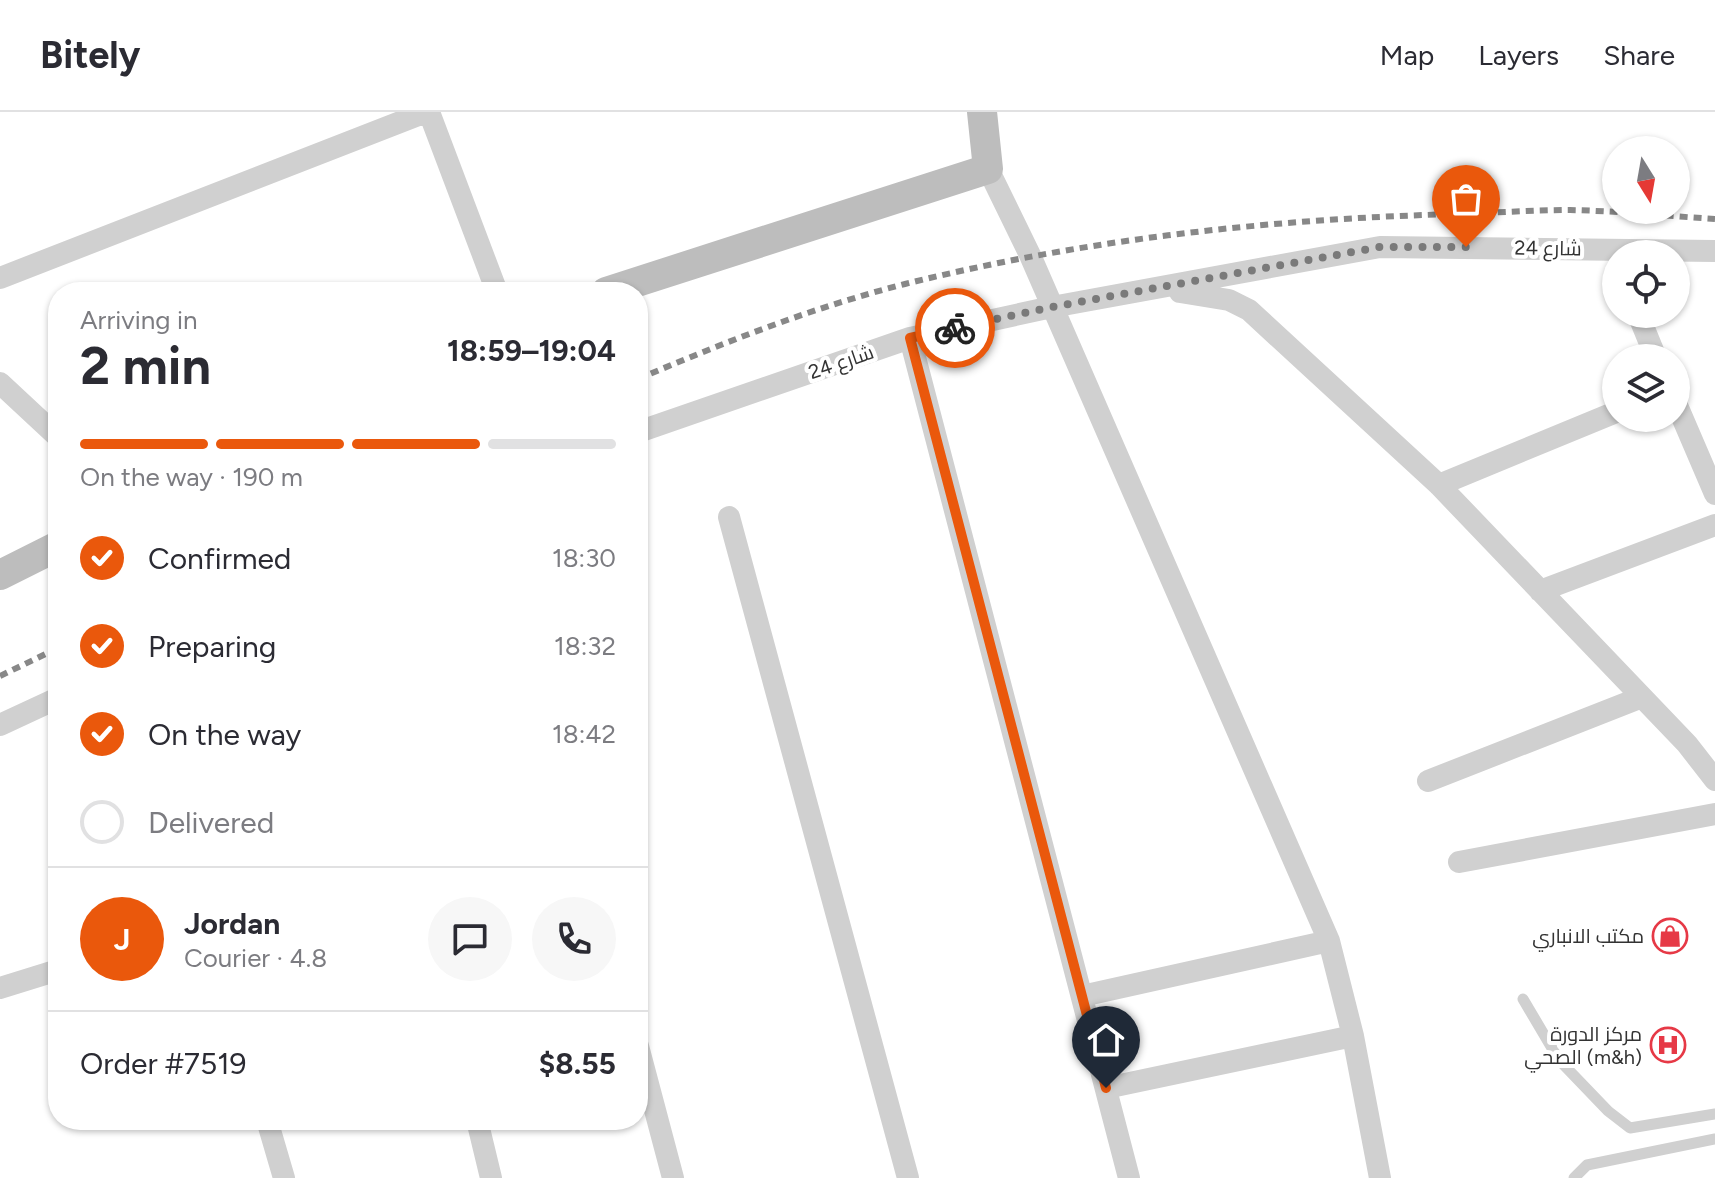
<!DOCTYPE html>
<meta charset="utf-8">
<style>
:root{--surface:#fff;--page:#f7f7f7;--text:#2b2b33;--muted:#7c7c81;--line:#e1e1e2;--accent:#ea580c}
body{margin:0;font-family:Figtree,Cairo,sans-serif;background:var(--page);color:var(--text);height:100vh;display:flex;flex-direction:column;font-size:30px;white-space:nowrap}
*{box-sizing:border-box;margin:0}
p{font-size:26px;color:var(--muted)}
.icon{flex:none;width:44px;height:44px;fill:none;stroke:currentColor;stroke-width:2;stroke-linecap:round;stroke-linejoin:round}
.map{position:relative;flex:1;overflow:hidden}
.side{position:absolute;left:48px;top:170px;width:600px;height:848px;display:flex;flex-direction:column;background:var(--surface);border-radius:32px;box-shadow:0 2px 6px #0004}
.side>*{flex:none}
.needle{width:52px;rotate:169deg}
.tools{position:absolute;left:1602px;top:24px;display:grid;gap:16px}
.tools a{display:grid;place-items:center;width:88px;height:88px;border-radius:50%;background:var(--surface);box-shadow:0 2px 6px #0004;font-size:40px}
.pin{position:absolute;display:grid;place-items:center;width:68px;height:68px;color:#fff;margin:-82px -34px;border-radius:50% 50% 50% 0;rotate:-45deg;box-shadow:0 0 8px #0007}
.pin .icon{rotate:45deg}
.courier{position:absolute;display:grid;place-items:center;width:80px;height:80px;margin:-40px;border:6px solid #ea580c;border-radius:50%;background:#fff;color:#222;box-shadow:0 2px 10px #0007}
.head em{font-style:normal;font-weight:700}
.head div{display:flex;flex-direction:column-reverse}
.head{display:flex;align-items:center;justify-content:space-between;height:136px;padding:0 32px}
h1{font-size:52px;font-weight:700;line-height:60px}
.bar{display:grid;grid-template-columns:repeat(4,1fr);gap:12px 8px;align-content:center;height:96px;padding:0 32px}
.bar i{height:10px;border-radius:6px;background:var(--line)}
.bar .on{background:var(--accent)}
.bar p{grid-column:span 4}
.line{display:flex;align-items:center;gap:20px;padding:0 32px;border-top:2px solid var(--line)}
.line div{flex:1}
.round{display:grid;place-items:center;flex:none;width:84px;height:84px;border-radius:42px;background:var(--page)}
ol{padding:0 32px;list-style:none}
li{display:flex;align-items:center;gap:24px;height:88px}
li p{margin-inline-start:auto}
li .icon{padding:8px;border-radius:50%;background:var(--accent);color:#fff;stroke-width:4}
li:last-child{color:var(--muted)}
li i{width:44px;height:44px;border:4px solid var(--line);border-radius:50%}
header{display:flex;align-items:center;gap:48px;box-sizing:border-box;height:112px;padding:0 40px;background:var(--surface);border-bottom:2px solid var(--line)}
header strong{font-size:38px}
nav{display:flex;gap:44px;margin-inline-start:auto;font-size:28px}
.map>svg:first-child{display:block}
</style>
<header>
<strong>Bitely</strong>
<nav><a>Map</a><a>Layers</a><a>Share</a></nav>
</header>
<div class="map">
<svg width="1715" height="1066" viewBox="0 0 1715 1066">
<rect width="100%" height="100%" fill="#fff"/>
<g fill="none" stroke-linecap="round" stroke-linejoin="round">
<!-- lane -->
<path stroke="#d0d0d0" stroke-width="11" d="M1523,887l36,61 49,51 22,17 85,-14
M1574,1066l13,-13 128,-26"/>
<!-- street -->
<path stroke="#d0d0d0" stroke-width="22" d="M429,0l68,180
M988,57l42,86 299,686 24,95 27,142
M0,166l426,-166
M1180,180l49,8 20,10 190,175 248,259 28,36
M1638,202l18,44
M910,226l219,840
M0,271l58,54
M1676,291l39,91
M638,320l272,-94 142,-31 328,-60 335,4
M1439,373l177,-73
M729,405l179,661
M1540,479l175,-66
M0,613l58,-27
M1428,669l214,-84
M1459,750l256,-48
M0,876l58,-18
M1082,884l247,-55
M638,934l35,132
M1106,976l247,-52
M267,1008l17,58
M477,1008l14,58"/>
<!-- secondary -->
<path stroke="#bdbdbd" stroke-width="30" d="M606,180l382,-123 -6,-57
M0,463l58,-29"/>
<!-- rail -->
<path stroke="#888" stroke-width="6" stroke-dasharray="8 6" stroke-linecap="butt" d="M638,267c87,-37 176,-72 267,-95 181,-45 365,-65 551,-70 38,-1 76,-4 114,-4 48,1 97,6 145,9
M0,564l58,-28"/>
</g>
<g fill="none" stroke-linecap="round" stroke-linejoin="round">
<!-- done -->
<path stroke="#7a7a7a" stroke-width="8" stroke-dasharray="0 14.4" d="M955,216l97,-21 328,-60h86"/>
<!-- route -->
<path stroke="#ea580c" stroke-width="10" d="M955,216l-45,10 196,750"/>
</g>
<!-- icons -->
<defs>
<g id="shop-ring" transform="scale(1.8)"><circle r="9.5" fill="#fff" stroke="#e63946" stroke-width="1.5"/><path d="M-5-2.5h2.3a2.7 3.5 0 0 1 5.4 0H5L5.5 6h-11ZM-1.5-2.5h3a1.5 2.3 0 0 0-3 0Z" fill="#e63946"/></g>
<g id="hospital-ring" transform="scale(1.8)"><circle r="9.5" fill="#fff" stroke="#e63946" stroke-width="1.5"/><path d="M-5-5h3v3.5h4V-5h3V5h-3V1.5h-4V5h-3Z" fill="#e63946"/></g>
</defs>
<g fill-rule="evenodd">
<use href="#shop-ring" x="1670" y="824"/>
<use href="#hospital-ring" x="1668" y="933"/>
</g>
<g text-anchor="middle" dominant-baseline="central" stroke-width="8" stroke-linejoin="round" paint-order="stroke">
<!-- street labels -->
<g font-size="20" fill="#333" stroke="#fff">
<text transform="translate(1548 136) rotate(1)">شارع 24</text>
<text transform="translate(841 250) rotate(-19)">شارع 24</text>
</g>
<!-- poi labels -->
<g font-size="20" fill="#333" stroke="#fff" text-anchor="end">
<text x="1644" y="824">مكتب الانباري</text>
<text x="1642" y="922">مركز الدورة<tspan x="1642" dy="23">الصحي (m&amp;h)</tspan></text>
</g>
</g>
</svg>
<div class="tools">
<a><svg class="needle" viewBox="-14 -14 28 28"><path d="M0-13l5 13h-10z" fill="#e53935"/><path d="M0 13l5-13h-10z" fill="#7c7c81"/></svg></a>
<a><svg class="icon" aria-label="locate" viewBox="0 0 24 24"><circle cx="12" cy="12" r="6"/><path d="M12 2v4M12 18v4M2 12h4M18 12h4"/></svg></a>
<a><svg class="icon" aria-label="layers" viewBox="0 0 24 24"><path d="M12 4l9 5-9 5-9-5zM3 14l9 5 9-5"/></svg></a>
</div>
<div class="pin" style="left:1466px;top:135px;background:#ea580c"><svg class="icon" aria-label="bag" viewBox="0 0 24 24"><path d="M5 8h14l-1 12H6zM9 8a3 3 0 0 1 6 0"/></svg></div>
<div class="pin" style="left:1106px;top:976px;background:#1f2937"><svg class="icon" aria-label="home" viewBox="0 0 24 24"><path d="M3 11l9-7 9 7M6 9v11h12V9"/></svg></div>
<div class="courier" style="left:955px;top:216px"><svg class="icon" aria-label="bike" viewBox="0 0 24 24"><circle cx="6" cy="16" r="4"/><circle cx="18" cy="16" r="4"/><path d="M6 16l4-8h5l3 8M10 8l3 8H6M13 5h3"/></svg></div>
<section class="side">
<div class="head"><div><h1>2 min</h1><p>Arriving in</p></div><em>18:59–19:04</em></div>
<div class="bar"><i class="on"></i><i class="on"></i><i class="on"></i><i></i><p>On the way · 190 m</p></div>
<ol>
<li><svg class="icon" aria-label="check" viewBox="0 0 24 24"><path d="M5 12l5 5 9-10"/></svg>Confirmed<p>18:30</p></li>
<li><svg class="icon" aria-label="check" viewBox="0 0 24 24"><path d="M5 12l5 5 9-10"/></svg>Preparing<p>18:32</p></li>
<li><svg class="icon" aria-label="check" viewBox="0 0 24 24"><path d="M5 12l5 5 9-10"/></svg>On the way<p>18:42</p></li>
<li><i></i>Delivered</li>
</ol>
<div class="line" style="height:144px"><b class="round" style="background:var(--accent);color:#fff">J</b><div><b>Jordan</b><p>Courier · 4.8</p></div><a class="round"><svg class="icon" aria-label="chat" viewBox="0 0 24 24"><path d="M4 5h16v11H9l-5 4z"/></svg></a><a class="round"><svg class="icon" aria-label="phone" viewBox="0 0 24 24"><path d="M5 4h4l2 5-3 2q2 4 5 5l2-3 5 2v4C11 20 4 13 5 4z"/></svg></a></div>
<div class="line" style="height:104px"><div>Order #7519</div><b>$8.55</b></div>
</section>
</div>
